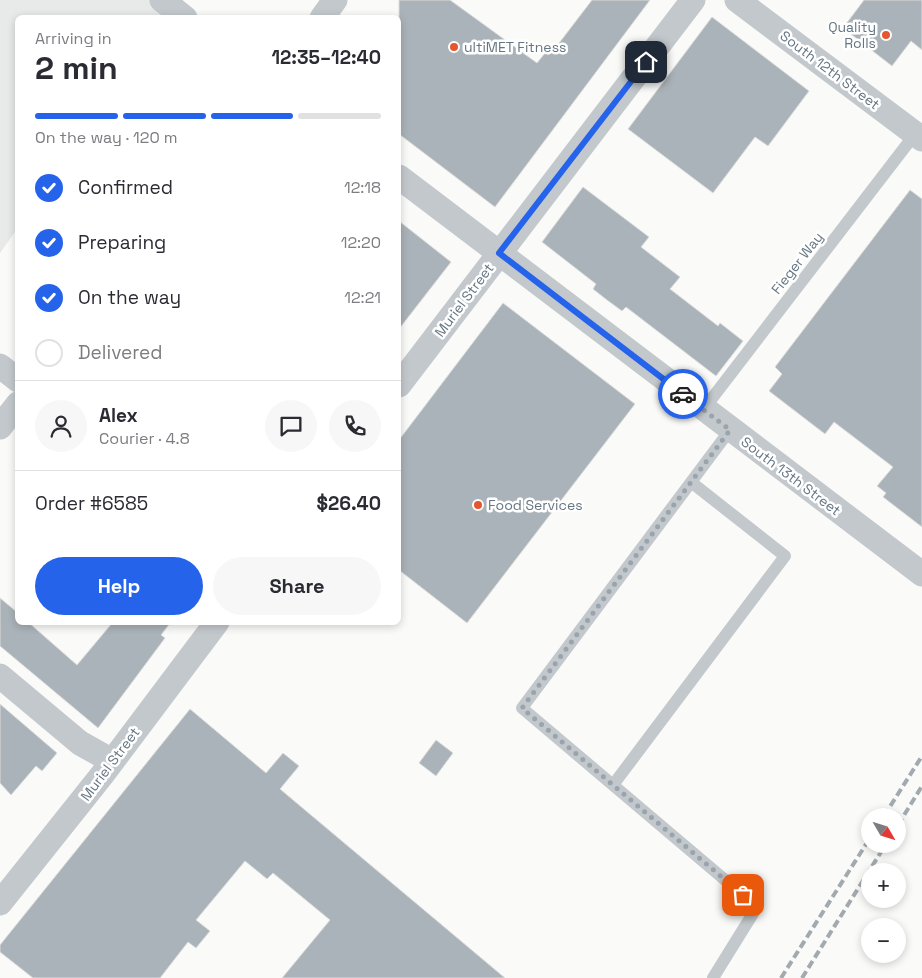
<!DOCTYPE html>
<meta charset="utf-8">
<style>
:root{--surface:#fff;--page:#f7f7f7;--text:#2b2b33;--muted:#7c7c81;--line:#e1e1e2;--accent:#2563eb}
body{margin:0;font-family:"Space Grotesk",sans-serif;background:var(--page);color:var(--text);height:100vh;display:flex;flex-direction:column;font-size:19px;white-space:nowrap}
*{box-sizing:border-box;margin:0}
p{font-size:16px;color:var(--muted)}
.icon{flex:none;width:28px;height:28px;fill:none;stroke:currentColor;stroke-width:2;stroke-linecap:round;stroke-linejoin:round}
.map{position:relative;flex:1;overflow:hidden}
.sheet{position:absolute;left:15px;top:15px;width:386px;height:610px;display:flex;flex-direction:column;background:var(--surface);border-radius:8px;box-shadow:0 2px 8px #0003}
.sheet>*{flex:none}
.needle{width:32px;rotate:129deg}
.fabs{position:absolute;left:861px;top:808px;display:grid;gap:10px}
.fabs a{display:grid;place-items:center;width:45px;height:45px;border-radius:50%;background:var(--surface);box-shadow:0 2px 8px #0003;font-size:25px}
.pin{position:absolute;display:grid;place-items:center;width:42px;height:42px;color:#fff;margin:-21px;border-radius:10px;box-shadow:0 2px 8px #0006}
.courier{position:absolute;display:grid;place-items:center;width:50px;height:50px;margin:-25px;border:4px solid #2563eb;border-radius:50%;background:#fff;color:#222;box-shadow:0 1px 6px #0007}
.headline em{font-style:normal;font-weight:800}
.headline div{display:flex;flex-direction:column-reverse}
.headline{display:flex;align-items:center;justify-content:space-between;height:85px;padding:0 20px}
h1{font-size:32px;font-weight:800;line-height:38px}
.bar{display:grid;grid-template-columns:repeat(4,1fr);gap:8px 5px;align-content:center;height:60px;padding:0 20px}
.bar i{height:6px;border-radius:4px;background:var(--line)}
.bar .current{background:var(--accent)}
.bar p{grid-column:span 4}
.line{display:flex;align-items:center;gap:12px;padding:0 20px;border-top:1px solid var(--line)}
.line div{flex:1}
.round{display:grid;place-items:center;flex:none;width:52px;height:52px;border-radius:26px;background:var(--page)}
ol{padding:0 20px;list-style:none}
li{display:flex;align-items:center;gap:15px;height:55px}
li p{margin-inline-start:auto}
li .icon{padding:5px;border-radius:50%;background:var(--accent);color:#fff;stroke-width:4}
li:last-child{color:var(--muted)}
li i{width:28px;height:28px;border:2px solid var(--line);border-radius:50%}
.cta{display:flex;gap:10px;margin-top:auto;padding:10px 20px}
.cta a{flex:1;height:58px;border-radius:30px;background:var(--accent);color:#fff;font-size:20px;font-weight:800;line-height:58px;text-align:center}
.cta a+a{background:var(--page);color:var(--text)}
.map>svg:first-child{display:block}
</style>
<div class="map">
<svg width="922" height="978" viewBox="0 0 922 978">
<rect width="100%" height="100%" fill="#fafaf8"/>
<!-- built -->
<path fill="#e8e9e9" d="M0,0h182l-12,17 -152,1 -1,211 -17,24z"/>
<!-- building -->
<path fill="#aab3b9" stroke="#dcdcda" d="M399,0h51l87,63 12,-15 4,3 39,-51h58l-155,207 -96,-73z
M864,0h58v50l-11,-9 -19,25 -49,-38z
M712,17l97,74 -41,55 -13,-9 -42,56 -85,-64z
M583,187l66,50 -8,10 39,30 -10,12 48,37 2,-3 23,18 -27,35 -90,-69 -4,4 -15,-11 -14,-11 3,-5 -54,-42z
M910,190l12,9v328l-39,-30 3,-4 -9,-7 16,-19 -59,-45 -9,12 -56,-43 13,-17 -7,-7z
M399,221l52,41 -52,67z
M503,303l132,101 -168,219 -68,-53v-130z
M0,598l18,15v9h10l49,43 36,-43h58l-10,13 4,3 -67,90 -98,-82z
M0,704l57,49 -15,18 -6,-5 -25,29 -11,-12z
M190,709l76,64 17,-20 16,13 -19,23 225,189h-223l48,-58 -57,-47 -6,6 -22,-18 -49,59 14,11 -14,17 -8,-6 -28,36h-127l-33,-26v-7z
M436,740l17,13 -17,23 -17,-13z"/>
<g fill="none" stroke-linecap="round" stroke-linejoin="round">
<!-- service -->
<path stroke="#c3c8cc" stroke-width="12" d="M703,410l212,-276
M613,785l172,-229 -94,-74
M713,978l44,-71 -235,-199 208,-278"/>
<!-- minor -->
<path stroke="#c3c8cc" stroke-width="25" d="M162,0l23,18
M737,0l185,139
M322,18l13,-18
M399,177l523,397
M0,366l18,14
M399,385l294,-385
M0,427l18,-23
M0,676l80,67 32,18
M0,903l102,-128 115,-153"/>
<!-- rail -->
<path stroke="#a2aab0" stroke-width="4" stroke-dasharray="8 4" stroke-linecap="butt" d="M884,816l38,-60
M898,825l24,-39
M781,978l89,-140
M802,978l84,-134"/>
</g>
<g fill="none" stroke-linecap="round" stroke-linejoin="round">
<!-- done -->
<path stroke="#99a4ac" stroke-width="5" stroke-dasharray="0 9" d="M683,394l47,36 -208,278 221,187"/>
<!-- route -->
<path stroke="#2563eb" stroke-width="6" d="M646,62l-147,191 184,141"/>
</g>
<!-- markers -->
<g fill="#e4572e" stroke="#fff" stroke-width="2">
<circle cx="886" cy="35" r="5"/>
<circle cx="454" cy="47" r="5"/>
<circle cx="478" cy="505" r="5"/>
</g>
<g text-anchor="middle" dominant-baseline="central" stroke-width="5" stroke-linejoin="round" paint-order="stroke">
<!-- poi labels -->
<g font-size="14" fill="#657683" stroke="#fff" text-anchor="start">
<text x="876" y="27" text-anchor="end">Quality<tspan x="876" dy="16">Rolls</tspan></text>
<text x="464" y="47">ultiMET Fitness</text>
<text x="488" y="505">Food Services</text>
</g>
<!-- street labels -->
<g font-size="14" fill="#657683" stroke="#fff">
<text transform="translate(830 70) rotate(37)">South 12th Street</text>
<text transform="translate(797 263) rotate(-52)">Fieger Way</text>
<text transform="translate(464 300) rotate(-53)">Muriel Street</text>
<text transform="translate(791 476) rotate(37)">South 13th Street</text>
<text transform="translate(110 764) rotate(-53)">Muriel Street</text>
</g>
</g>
</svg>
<div class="fabs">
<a><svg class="needle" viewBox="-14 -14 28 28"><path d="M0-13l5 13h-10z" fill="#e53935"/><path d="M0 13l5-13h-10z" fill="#7c7c81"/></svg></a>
<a>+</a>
<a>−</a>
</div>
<div class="pin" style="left:743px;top:895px;background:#ea580c"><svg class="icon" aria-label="bag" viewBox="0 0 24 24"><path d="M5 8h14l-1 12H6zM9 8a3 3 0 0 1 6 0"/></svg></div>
<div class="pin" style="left:646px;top:62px;background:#1f2937"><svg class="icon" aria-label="home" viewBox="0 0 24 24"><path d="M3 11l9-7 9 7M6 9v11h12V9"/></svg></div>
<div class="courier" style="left:683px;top:394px"><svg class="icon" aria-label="car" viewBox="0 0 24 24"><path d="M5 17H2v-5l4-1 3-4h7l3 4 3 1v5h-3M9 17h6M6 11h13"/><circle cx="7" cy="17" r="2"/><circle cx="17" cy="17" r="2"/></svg></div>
<section class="sheet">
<div class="headline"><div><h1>2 min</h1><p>Arriving in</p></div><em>12:35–12:40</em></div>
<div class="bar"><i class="current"></i><i class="current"></i><i class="current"></i><i></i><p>On the way · 120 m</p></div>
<ol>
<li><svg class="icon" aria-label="check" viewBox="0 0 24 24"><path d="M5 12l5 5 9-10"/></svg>Confirmed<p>12:18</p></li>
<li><svg class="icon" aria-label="check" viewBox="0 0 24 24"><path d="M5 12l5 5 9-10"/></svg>Preparing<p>12:20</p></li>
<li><svg class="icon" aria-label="check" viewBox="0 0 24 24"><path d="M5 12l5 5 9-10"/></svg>On the way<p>12:21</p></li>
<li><i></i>Delivered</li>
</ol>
<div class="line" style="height:90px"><a class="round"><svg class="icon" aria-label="person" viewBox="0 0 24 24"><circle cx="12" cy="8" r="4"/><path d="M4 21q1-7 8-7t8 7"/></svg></a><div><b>Alex</b><p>Courier · 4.8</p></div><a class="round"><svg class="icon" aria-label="chat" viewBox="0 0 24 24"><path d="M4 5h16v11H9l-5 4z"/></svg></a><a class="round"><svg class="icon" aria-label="phone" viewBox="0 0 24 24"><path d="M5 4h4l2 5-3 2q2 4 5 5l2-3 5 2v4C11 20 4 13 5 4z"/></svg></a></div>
<div class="line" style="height:65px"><div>Order #6585</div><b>$26.40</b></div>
<div class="cta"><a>Help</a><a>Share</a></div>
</section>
</div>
